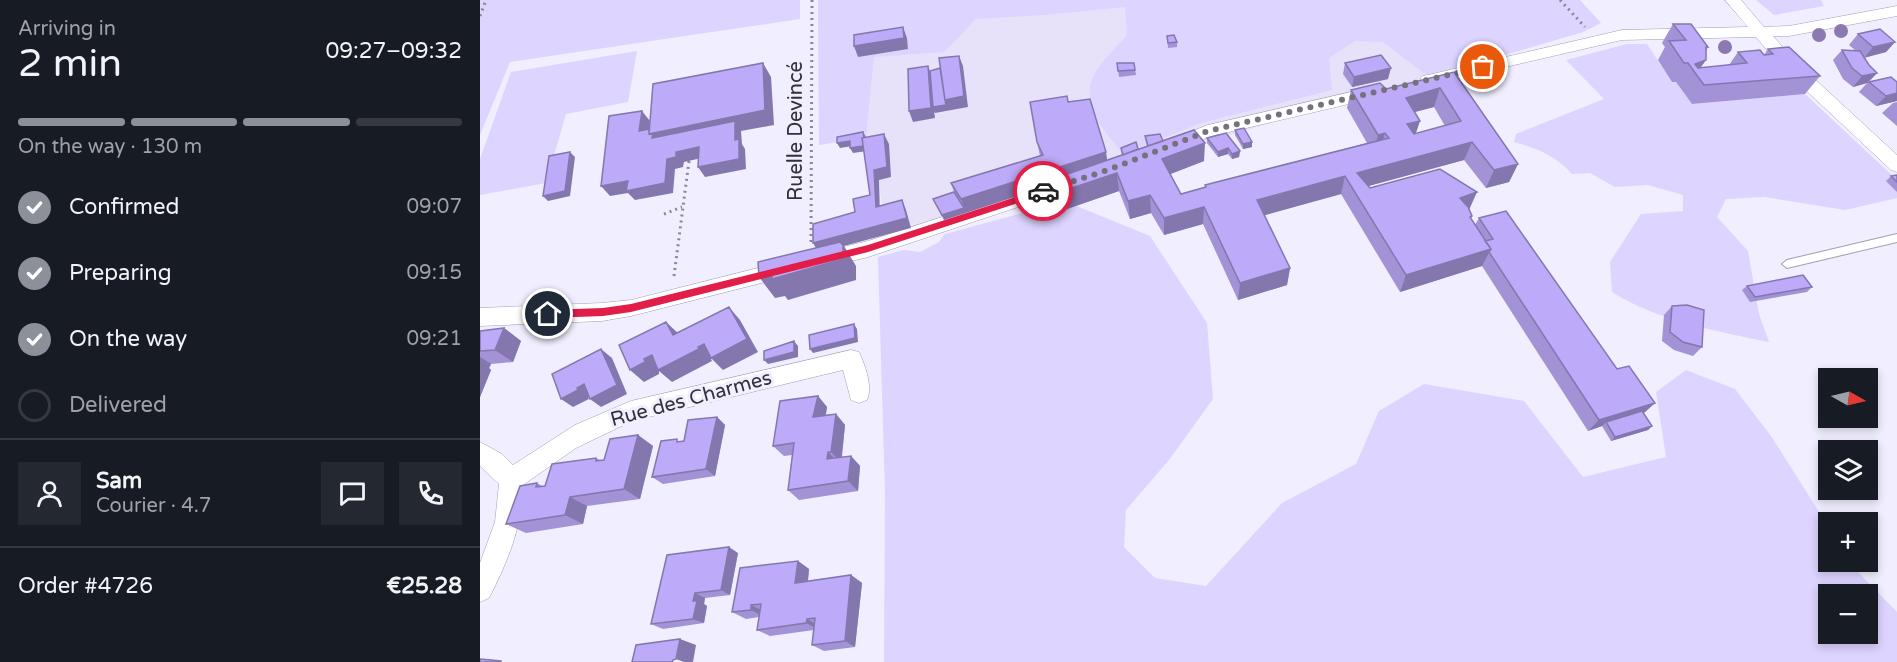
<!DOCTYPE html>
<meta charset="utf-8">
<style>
:root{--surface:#171b24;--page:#242831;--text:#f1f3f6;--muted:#9ea1a6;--line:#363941;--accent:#8c9099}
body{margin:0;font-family:"Varela Round",sans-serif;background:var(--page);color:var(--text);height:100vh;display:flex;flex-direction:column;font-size:22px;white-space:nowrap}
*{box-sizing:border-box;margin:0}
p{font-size:20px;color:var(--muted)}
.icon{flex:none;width:33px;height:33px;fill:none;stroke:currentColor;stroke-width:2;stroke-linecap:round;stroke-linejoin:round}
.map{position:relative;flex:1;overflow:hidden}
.panel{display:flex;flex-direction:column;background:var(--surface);width:480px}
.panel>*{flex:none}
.needle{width:39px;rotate:98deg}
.fabs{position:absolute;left:1338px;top:368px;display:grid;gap:12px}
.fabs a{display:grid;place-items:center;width:60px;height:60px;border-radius:0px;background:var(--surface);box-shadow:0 3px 9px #0003;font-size:30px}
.pin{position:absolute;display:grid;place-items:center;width:51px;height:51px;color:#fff;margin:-26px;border:3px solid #fff;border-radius:50%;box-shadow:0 2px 6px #0007}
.courier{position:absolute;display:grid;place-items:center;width:60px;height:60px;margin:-30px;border:4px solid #e11d48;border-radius:50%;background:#fff;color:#222;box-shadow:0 2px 8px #0007}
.head em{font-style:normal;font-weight:600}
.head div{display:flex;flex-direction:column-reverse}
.head{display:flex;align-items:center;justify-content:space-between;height:102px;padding:0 18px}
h1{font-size:39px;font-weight:600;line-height:45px}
.bar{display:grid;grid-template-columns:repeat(4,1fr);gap:9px 6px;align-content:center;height:72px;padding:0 18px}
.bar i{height:8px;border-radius:4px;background:var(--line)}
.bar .selected{background:var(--accent)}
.bar p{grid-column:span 4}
.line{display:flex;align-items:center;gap:15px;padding:0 18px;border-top:2px solid var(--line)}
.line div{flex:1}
.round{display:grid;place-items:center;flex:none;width:63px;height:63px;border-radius:0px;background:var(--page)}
ol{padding:0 18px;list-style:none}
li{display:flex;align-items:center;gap:18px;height:66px}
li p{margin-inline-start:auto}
li .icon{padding:6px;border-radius:50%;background:var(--accent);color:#fff;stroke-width:4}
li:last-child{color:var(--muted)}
li i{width:33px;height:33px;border:3px solid var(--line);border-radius:50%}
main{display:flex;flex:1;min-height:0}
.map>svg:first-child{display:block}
</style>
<main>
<section class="panel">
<div class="head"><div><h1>2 min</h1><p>Arriving in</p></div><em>09:27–09:32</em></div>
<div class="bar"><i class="selected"></i><i class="selected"></i><i class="selected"></i><i></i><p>On the way · 130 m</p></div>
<ol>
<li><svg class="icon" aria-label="check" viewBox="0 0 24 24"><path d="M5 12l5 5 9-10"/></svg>Confirmed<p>09:07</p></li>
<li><svg class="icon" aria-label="check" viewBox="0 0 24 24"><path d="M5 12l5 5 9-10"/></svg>Preparing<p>09:15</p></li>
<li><svg class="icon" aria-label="check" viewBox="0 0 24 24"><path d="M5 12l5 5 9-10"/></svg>On the way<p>09:21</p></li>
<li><i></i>Delivered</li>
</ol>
<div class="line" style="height:108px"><a class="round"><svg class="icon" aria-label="person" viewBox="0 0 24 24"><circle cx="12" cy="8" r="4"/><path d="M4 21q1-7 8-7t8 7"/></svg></a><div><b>Sam</b><p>Courier · 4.7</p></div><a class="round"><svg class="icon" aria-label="chat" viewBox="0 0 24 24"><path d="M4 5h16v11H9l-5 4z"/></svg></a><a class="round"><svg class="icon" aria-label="phone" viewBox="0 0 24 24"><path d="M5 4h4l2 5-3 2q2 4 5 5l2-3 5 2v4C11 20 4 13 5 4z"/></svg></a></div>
<div class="line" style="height:78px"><div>Order #4726</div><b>€25.28</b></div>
</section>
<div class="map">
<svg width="1417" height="662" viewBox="0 0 1417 662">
<rect width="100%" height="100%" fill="#f1eeff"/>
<!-- built -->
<path fill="#e7e2f9" d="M338,0h735l30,32 -672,196 -28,-12 -4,-36 -14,-42 -46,7z"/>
<!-- green -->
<path fill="#ddd4ff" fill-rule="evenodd" d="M0,0h320v19l-290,43 -30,73z
M338,0h762l21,23 -18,9 -154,45 -46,-35 -28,-1 -26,17 3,32 -131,33 -78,31c-17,-22 -44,-48 -29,-79 7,-14 23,-28 33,-40l-2,-28 -80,8 -69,4 -32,33 -70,5 -8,80 -47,8z
M1276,0h65l3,6 -50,9z
M1147,44h20l25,38h4l16,22 113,-10 92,86v18l-52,12 -81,-13 -38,2 -9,18 31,34 11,63 10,28c-53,-11 -111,-21 -157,-50l-2,-30 31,-48 42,-3v-16l-35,-10 -33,2 -25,-14 -18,1c-17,-19 -34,-25 -58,-32l2,-8 88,-35 -38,-39z
M157,51l-9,51 -62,12 -20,69 -66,12v-36l31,-87z
M580,203l14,2 76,31 57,87 6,76 -44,61 -43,50 -2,37 31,31 51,8 76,-83 74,-39 23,-53 45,-27 100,17 59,76 83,-20 -10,-65 30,-22 49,19 36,47 57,90v35h23l6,10 40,41v50h-1013l1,-169 -7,-236 26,-7 16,2 19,-10 6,-8zM1348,594h40v39h-40z"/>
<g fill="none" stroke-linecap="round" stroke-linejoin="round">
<!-- service casing -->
<g stroke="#a29eb1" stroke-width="2">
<path id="service" d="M1417,234v8l-110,26 -5,-4 5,-4z"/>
</g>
<!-- minor casing -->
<g stroke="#a29eb1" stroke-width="1">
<path id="minor" d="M1245,0h16l23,27 25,-1 108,-20v10l-108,20h-16l20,23 104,96v17l-6,-2 -110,-103 -25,-30 -134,3 -194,45 -6,-1 -2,-4 2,-4 6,-1 194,-45 126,-3z
M897,86l6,2 2,4 -2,4 -171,40 -40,15 -6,-2 -3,-4 3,-4 42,-16z
M604,171l6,2 3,5 -3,5 -222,74 -46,11 -7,-2 -3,-6 3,-6 7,-2 46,-11z
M306,261l7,2 3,6 -3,6 -162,41 -29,5 -122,5v-18l122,-5 29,-3z
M371,350l8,2c6,13 14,35 8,48l-8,3 -8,-3 -8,-30 -211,51 -56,27 -53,37c0,40 -16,78 -34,113l-9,4v-39l15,-41 4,-38 -19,-18v-24l22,12 11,11 62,-40 56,-24z"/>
</g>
<!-- path -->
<path stroke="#8a8894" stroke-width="3" stroke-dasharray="2 4" stroke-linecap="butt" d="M1080,0l25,27
M0,16l6,-16
M184,214l18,-7
M331,242l1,-242
M194,276l15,-115"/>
<!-- service -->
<use href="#service" fill="#fff" fill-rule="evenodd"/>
<!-- minor -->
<use href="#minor" fill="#fff" fill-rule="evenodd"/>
</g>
<!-- trees -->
<g fill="#8d79b1">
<circle cx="1361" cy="31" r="7"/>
<circle cx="1339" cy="35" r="7"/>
<circle cx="1245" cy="47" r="7"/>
</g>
<!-- wall -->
<path fill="#a392d5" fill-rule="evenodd" d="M1193,24l35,23 -2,4v9l-6,8 29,-3 9,-13 26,3 4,-6 52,27 -15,18 -113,10 -16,-22h-4l-14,-22 7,-13 -3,-4z
M1378,34l37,8 -9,10 -22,5 5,8 8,8 -8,9 28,19 -21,5 -17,-14 8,-9 -14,4 -10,-8 -10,-19 9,-10 14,1 -7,-6z
M687,36l10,6v5l-9,1z
M637,63h17l2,12 -17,2z
M865,63l43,16 -36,8 -9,-13z
M974,72l64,92 -9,18 -23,6 -22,-28 -96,26 2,2 99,21 3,7 -1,3 4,6 4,-7 138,151 38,34 -12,10 9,13 -4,4 -37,11 -9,-15 -14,5 -106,-165 -82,26 -59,-98 -77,21 26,53 -3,17 -49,15 -35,-76 -39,11 -13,-22 -21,6 -11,-28 -52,18 -7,-13 -3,-13 -113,37 -11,-21 21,-7 -3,-9 89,-27 -3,-14 31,-40 39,59 15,-6 -1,-7 17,2 9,-3 -2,-11 18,5 41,20 -34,13 11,20 24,-7v-2l162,-42 -20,-35 4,-18 35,-1zM954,107l11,19 -29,8 -2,-22z
M1417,102v24l-15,-13 11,-10z
M755,130l17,17 -9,2 -8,-14z
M727,138l33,13 -1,6 -7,2 -4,-5 -10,3 -11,-14z
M1417,175v17l-11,-11 5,-5z
M1267,286l65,1 -5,5 -57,10 -8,-12z
M1192,306l30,41 -9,9 -19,-6 -12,-9 2,-26z
M24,328l17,13 -8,21 -22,2 -2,4 2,2 -11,27v-66z
M338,396l9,11 -1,8 10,-1 9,11 -3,32 9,-1 9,10 -2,25 -59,9 -11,-10 4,-35 -8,1 -11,-10z
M237,417l8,8 -10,51 -52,8 -11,-7 29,-36h3z
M158,435l15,11 -13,53 -53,7 -4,18 -57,9 -20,-9 31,-41 5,3h3l51,-28 4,2h4z
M258,553l-8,42 -25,3 -1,6 3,2 -3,17 -41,6 -12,-5z
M318,561l11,8 -1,12 43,-6 11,8 -7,64 -31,4 -12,-6 2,-15 -44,6 -13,-6 2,-13 -13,2 -14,-7z"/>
<!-- shaded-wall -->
<path fill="#8477ae" d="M423,27l4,11 1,11 -50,8 -4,-11z
M1415,42l-9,10 -22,6 9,-11z
M479,56l4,10 5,41 -33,6 -1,-2 1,7 -22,4 -4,-11 19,-45 4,10 13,24z
M1226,60l-10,14 -1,-10z
M283,63l8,14 3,48 -33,6 1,13 3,5 1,20 -41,8 -7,-10 41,-22 -79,3 -11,-14z
M911,68l-3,11 -36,8 2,-10z
M1397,73l-10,10 -14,4 9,-11z
M960,88l-6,19 -34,9 6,-18z
M1417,93v8l-21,5 10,-10z
M162,111l8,10 -3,21 -8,-11z
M940,121l-6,18 -7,-15z
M383,132l3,5 1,14 -14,2 -3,-5z
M905,133l-5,18 -7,2 5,-18z
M404,134l5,10 2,33 -12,3 1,37 -4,-10 -2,-37z
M370,141l2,5 -12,2 -3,-5z
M772,142v5l-9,2v-5z
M992,142l-8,18 -110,30 3,-17z
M725,143l-1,18 -41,16 -1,-18z
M219,147l7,10 -22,5 -1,5 -8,2 -2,24 -38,7 -7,-7 -18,3 -9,-10 66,-27 9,-7z
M748,148v6l-10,3v-5z
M760,151l-1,6 -7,2v-5z
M90,152l5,5 -5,39 -22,5 -5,-5z
M626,152l2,14 -52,12 1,5 -113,37 -2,-5 22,-7 -3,-9z
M1038,164l-9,18 -23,6 8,-18z
M637,173l2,18 -52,18 -4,-18z
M865,176l-4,18 -86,24 2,-18z
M997,192l-8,18 -9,-12z
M670,195l1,18 -21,6 -2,-18z
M422,200l4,10 5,18 -67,18 12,20v14l-68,20 -3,-4 -10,2 -16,-21 60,-24 -6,-10z
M724,207l-1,17 -39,11v-17z
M1011,249l-9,17 -82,26 6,-17z
M810,268l-3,17 -49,15 2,-17z
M249,307l11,13 18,32 -35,18 -11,-11h-1l1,2 -40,21 -13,-11v3l-15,8 -14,-12 14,-11 8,-4 46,-8z
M186,322l13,12 -6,1z
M374,324l3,5 1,13 -45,11 -3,-4z
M24,328l17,13 -8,21 -18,-12z
M314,341l4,5v11l-30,7 -4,-4z
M121,349l11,9 15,36 -26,13 -11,-8z
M0,357l11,7 -2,4 2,2 -11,27z
M104,384l11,8 -7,4 1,3 -16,8 -12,-8 16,-11z
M338,396l9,11 -4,21 -10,-11z
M1175,403l-12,11 -37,8 -4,4 -14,5 11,-11z
M356,414l9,11 -4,37 -10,-10z
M237,417l8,8 -10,51 -9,-7z
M1172,426l-4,4 -37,11 4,-4z
M158,435l15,11 -13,53 -16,-10z
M348,452l10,10 -11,-3z
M371,456l9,10 -2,25 -10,-10z
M90,497l17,9 -4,18 -18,-9z
M249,547l9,6 -8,42 -9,-5z
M318,561l11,8 -2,21 -12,-7z
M371,575l11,8 -7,64 -10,-6z
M215,593l10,5 -1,6 3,2 -3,17 -11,-4v-18z
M271,605l14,7 -1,5 -13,-7z
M327,619l12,7 -1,3 -12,-6z
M200,639l16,6 -3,17h-9l-8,-3z"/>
<!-- building -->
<path fill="#bdaaf8" stroke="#8477ae" stroke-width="1.5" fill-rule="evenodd" d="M1193,24h18l17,23h-2v13l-11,4 3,4 49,-5 -9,-11 22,-2 4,5 9,-1 -5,-5 21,-2 31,29 -116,9 -16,-22h-4l-15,-22 17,-1z
M423,27l1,11 -50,8v-11z
M1400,29l15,13 -22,5 -15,-13z
M694,35l3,7 -9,1 -1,-7z
M1362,50l18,1 9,14 8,8 -15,3 -10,-8z
M901,55l10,13 -37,9 -9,-14z
M479,56l5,40 -19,4 -6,-42z
M283,63l2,47 -116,24 4,-50z
M637,63h17l1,7 -17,1z
M448,66l3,42 -22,3 -1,-42z
M460,68l5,32 1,5 -13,2 -3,-36z
M974,72l64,92 -24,6 -22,-28 -115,31 13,15 70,-19 37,23 -17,6 8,9 4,9 -2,1 21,32 -85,26 -61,-99 -88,24 33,68 -50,15 -36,-76 -40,11 -14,-23 -22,6 -11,-28 -54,18 -7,-13 138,-48 11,13 -43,16 19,35 25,-7 -1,-2 184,-47 -4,-5 -7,2 -27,-45 29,-7 6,6zM960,88l21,33 -47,13 -7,-10 13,-3 -14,-23z
M1411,77l6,5v11l-11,3 -17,-14z
M587,96l1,6 22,-3 16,53 -145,47 -10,-16 92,-28 -6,-13 -7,-40z
M162,111l-3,20 10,-2v5l4,-1 -1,5 83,-17v19l4,-1v20l-41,8 1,-20 -23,5v5l-9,2 -2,24 -39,8 2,-10 -27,5 8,-70z
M764,128l8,14 -9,2 -8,-14z
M383,132l1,6h-2l1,8 -13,2v-7l-13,2v-6z
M746,133l14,18 -8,3 -4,-6 -10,4 -11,-14z
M404,134l3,33 -13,3 2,37 26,-7 5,18 -94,25v-19l42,-12 -2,-13 17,-4 -8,-57z
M680,134l3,7 -15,5 -3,-10z
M656,142l2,7 -15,6 -2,-7z
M90,152l-5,39 -22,5 6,-40z
M1417,175v7l-6,-6z
M474,192l10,16 -22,7 -9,-16z
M1026,211l111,158 12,-3 26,37 -56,17 -110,-168 2,-3 -6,-8 8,-2 -14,-21z
M360,242l3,3v14l-71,20v-5l-13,3 -1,-15z
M1323,275l9,12 -57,10 -8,-11z
M1207,305l17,5 -2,37 -19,-5 -13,-10 2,-26z
M249,307l18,32 -36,19 -7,-14 -6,3 1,2 -41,21 -6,-15 -8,4 1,3 -15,8 -11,-25 47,-23 7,13z
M374,324l1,14 -45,11 -1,-14z
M24,328l-9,22 -15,1v-20z
M314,341v11l-30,8v-9z
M121,349l16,36 -27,14 -6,-15 -7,4 1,2 -17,9 -9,-25z
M338,396l-5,21 23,-3 -5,38h-3l-1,7 24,-3 -3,25 -60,9 6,-47 -21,3 7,-45z
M1162,411l10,15 -37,11 -9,-15z
M237,417l-11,52 -54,8 9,-36 16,-2v3l7,-1 4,-21z
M158,435l-14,54 -54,8 -5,18 -59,9 14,-38 17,-3 -1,4 9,-1 7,-22 44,-6v3l8,-1 6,-21z
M249,547l-8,43 -26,3 -2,8h4l-4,18 -42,5 16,-69z
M318,561l-3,22 56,-8 -6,66 -33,4 3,-27 -8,1 -1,4 -49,7 4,-26 -10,1v5l-19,2 8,-44z
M200,639l-4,20 -3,1 -1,2h-40l4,-17z
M0,659l21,2v1h-21z"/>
<!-- route -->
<path fill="#e11d48" d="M563,188l4,3 -1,3 -178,58 -237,60 -28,4 -55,2 -5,-4 5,-4 55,-2 28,-4 237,-59z"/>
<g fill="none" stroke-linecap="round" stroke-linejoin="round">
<!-- done -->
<path stroke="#75727e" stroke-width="6" stroke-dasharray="0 10.8" d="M563,191l65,-21 100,-39 275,-64"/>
</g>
<g text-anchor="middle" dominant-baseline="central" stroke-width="6" stroke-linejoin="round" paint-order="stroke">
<!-- street labels -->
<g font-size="20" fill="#323038" stroke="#f1eeff">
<text transform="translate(316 131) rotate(-90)">Ruelle Devincé</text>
<text transform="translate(211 399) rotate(-15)">Rue des Charmes</text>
</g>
</g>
</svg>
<div class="fabs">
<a><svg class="needle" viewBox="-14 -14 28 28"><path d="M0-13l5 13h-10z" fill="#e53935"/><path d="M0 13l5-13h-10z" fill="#9ea1a6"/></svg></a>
<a><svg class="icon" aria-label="layers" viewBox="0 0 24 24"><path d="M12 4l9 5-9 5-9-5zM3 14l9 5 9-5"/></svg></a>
<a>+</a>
<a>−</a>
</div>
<div class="pin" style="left:1003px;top:67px;background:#ea580c"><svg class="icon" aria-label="bag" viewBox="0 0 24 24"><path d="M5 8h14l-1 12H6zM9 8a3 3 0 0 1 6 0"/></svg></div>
<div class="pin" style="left:68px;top:314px;background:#1f2937"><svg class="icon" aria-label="home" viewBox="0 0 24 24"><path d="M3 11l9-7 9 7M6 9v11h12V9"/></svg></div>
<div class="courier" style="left:563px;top:191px"><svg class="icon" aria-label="car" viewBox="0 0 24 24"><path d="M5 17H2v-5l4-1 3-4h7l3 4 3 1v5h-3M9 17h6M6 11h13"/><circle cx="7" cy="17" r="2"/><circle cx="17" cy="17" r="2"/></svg></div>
</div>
</main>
